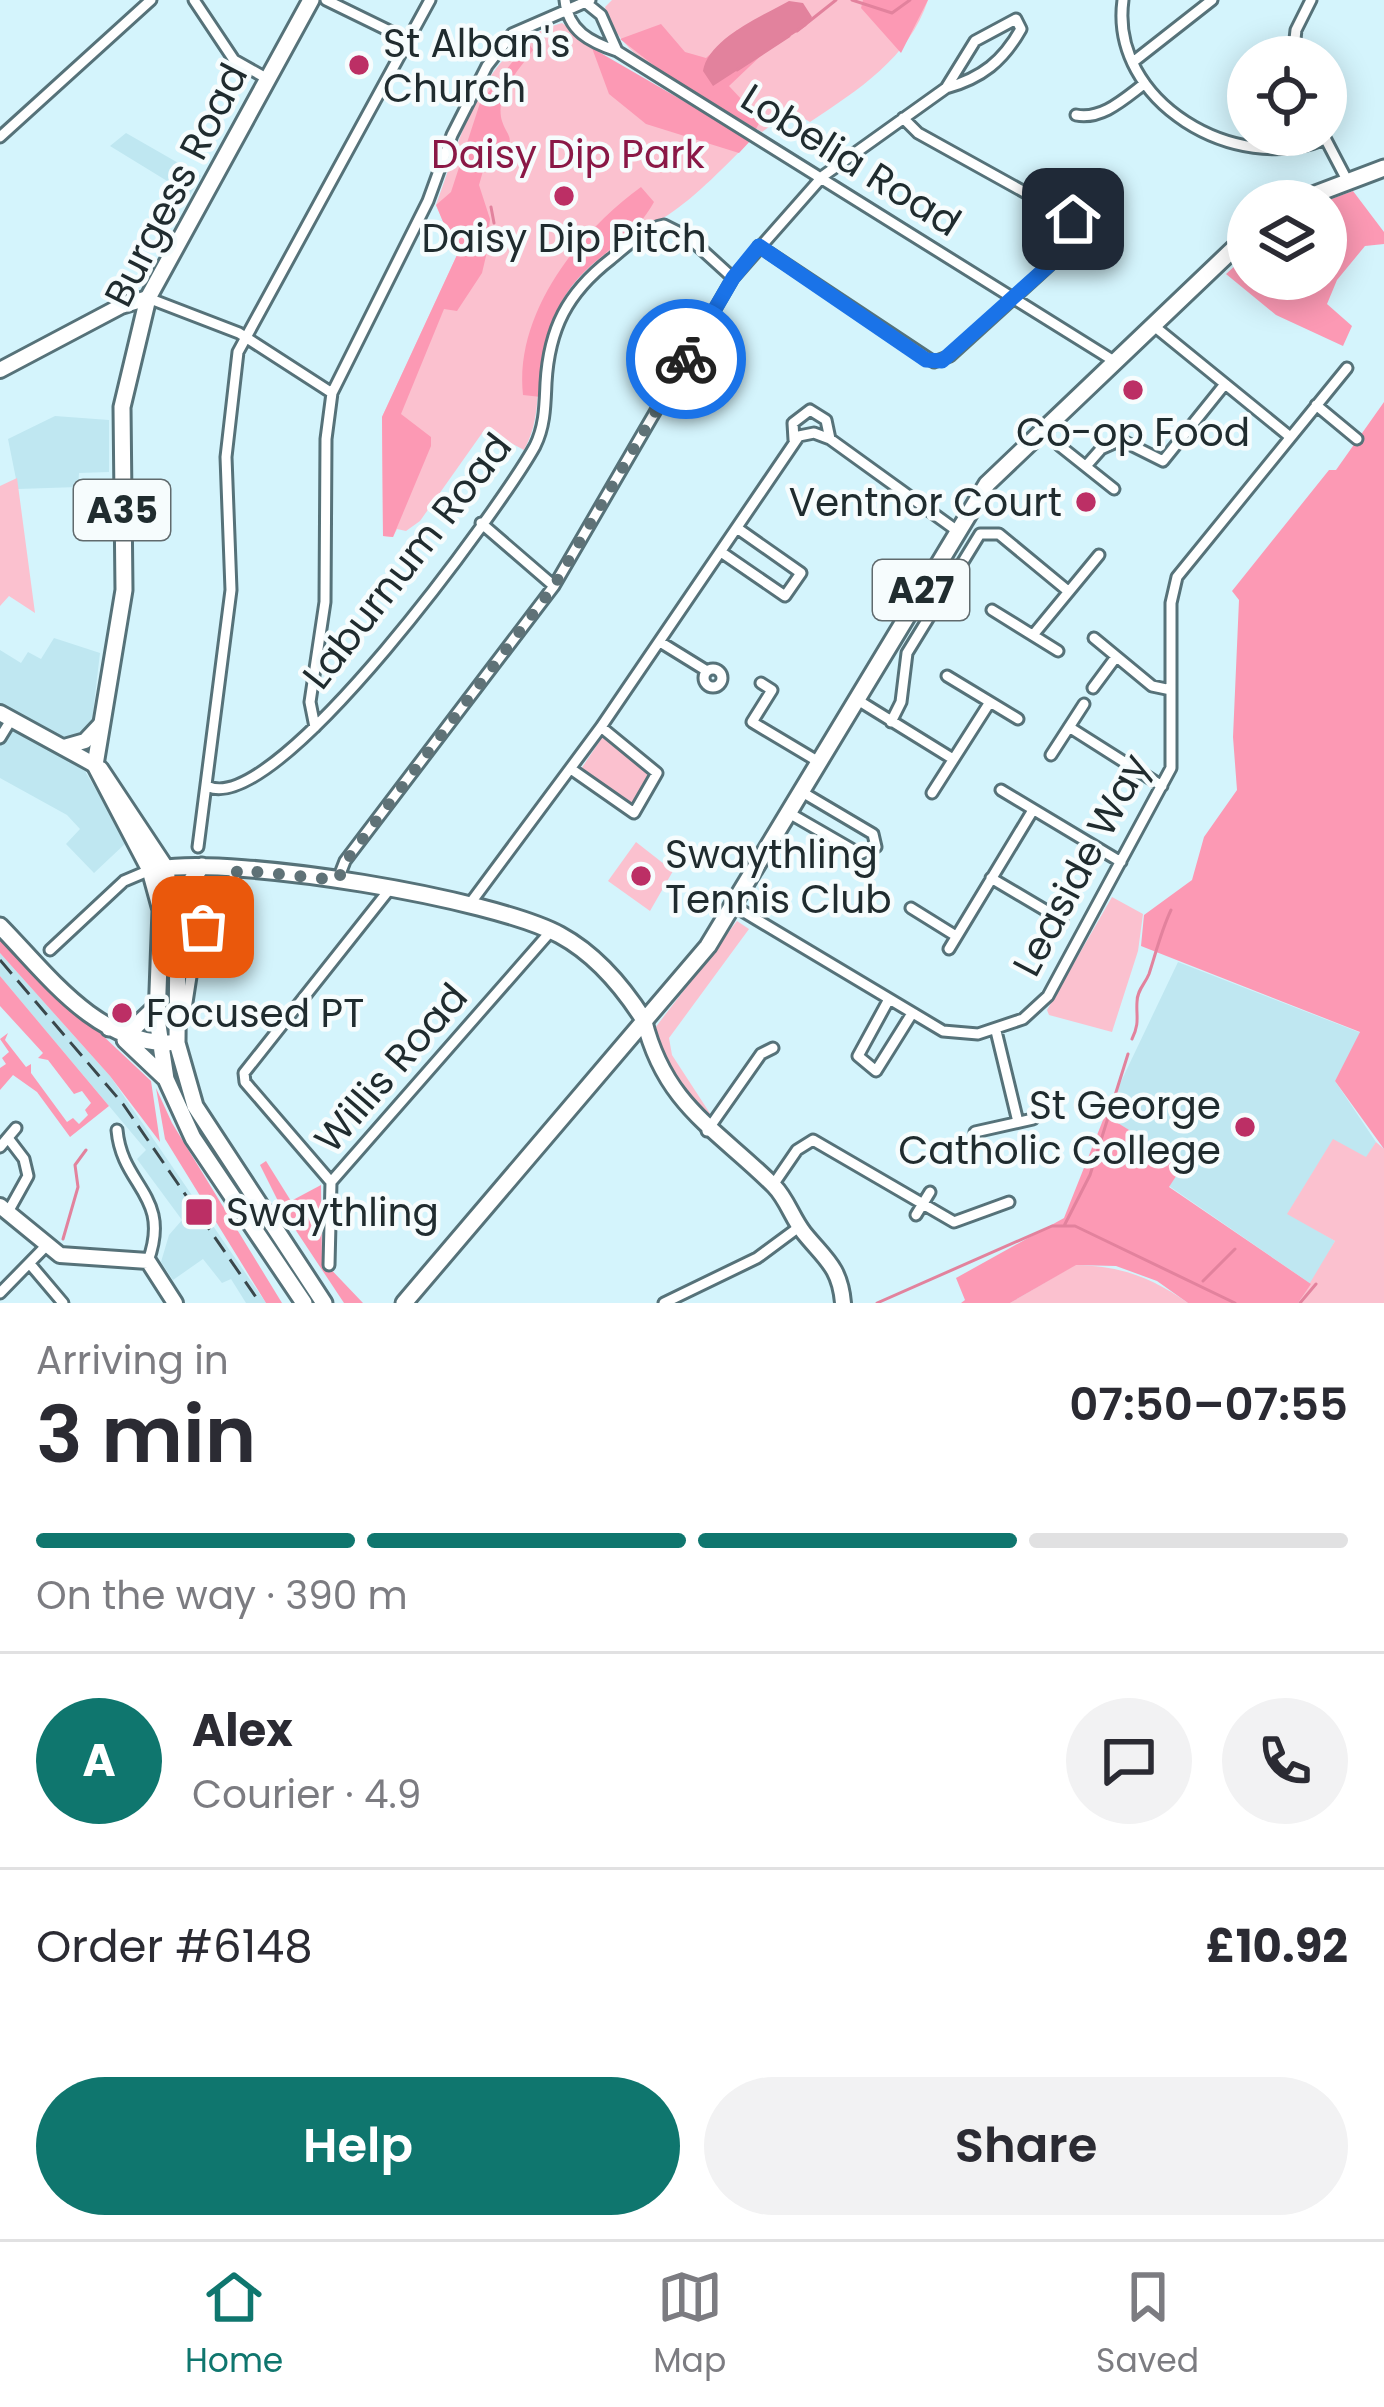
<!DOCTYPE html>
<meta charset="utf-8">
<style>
:root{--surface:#fff;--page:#f2f2f3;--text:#2b2b33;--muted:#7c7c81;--line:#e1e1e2;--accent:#0f766e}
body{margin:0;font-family:Poppins,sans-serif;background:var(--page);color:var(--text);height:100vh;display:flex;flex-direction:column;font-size:45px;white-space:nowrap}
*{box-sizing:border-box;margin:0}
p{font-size:39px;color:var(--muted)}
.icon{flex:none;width:66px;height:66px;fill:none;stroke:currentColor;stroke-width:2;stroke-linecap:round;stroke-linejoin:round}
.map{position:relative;height:1303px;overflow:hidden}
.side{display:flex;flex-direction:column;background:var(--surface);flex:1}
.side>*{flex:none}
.fabs{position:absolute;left:1227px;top:36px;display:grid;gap:24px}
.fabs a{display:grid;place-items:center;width:120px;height:120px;border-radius:50%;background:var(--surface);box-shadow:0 6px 30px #0003;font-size:60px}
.pin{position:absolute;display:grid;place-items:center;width:102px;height:102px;color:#fff;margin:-51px;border-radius:24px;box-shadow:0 6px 18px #0006}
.courier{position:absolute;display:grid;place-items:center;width:120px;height:120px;margin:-60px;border:9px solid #1a73e8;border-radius:50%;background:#fff;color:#222;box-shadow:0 3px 15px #0007}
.head em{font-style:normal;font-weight:600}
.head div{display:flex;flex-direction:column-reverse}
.head{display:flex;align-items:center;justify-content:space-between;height:204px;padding:0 36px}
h1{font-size:78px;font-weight:600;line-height:90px}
.bar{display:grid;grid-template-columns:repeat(4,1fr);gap:18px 12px;align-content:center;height:144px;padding:0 36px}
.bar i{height:15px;border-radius:9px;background:var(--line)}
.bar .on{background:var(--accent)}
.bar p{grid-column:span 4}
.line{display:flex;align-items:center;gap:30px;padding:0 36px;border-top:3px solid var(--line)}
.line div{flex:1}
.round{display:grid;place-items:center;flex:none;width:126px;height:126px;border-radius:63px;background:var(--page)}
.primary-button{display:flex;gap:24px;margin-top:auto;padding:24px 36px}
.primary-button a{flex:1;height:138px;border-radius:72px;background:var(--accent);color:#fff;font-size:48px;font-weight:600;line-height:138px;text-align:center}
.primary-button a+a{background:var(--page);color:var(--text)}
.tab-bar{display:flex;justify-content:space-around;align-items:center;height:168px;border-top:3px solid var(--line);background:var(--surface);font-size:33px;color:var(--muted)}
.tab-bar a{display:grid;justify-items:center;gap:6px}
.tab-bar .on{color:var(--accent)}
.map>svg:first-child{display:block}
</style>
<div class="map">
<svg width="1384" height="1303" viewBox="0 0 1384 1303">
<rect width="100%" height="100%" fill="#d4f4fc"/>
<!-- built -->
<path fill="#bfe7f1" d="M126,133l75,43 -11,19 -80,-49z
M55,416l54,4v52l-30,1 -1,14 -60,2 -10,-50z
M54,638l46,15 -14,120 41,69 -33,31 -28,-29 14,-15 -13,-14 -67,-37v-128l21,13 7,-11 13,7z
M0,953l110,123 156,227h-20l-15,-24 -9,4 -19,-24 -30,21 -12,-18 8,-27 13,-15 -45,-61 9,-9 -146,-174z
M1178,962l183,71 -26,48 41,61 -9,16 -34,-18 -45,73 47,28 -24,43 -142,-98 14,-22 -78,-49z"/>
<!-- green -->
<path fill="#fbc1cf" d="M612,0h316c-19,58 -70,90 -118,122l-19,-11 -29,21c-49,-29 -142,-65 -157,-125z
M562,23l48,37 141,80c-24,24 -54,56 -83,75 -47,29 -97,53 -120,109 -17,41 -1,85 -24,126l-39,-21 -65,92 -14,10 -9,-2 -4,8 -10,-1 -1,-119 75,-162 -21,-50c25,-68 46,-161 126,-182z
M17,478l18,135 -26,-17 -9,10v-120z
M603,736l51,41 -25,31 -48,-39z
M636,842l37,29 -23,40 -42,-30z
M1112,897l31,17 -5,37 -26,81 -63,-17 -2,-5z
M737,921l12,8 -80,109 3,17 41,63 -6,9c-20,-28 -50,-64 -52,-99z
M1333,1139l33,18 10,-15 8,7v154h-86l37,-62 -48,-27z
M1075,1265c46,1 76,12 113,38h-178z"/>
<!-- forest -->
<path fill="#fc99b4" d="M863,0h65l-27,53 -40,-45z
M661,24l24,28 21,6 31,-28 26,6 6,12 -40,38 15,16 22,9 -10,18 -95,-58 -41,-32z
M528,42l5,8c-13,19 -39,44 -31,71 4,13 10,13 7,27l-20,2 -10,35 11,34 -4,37 -4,17 -25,38 -13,-2 -43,105 30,23v9l-38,91 -10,-1 -1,-119 75,-162 -21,-50 15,-13 29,-89z
M592,48l159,92 -12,13 -93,-29 -37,-30z
M641,187l13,15c-14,25 -30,36 -52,54 -49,39 -60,81 -61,141l-18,-2c-9,-82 56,-163 118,-208z
M1353,191l31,41v12l-19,2 -28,34 -10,24 25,22 -9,20 -67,-31 -50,-41 22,-20v25h78v-78z
M1384,402v747l-49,-68 25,-49 -219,-86 3,-31 48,-35 12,-43 33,-47 -4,-53 6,-137 -7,-9 97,-121h7z
M0,939l151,142 9,61 -50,-66 -110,-123z
M0,976l109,130 -39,31 -33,-45 -24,-17 -13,15v-22l6,-4 -4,-6 7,-6 -9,-13 8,-6 -3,7 21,27 5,-3v9l36,49 6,-4 6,6 9,-9 -3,-5 6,-7 -9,-12 -8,3 -26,-34 -10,-2 5,-5 -43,-47z
M156,1088l16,35 110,180h-16l-101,-164z
M1105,1115l79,49 -15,23 142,97 -13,19h-110l-31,-22 -41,-15 -40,-1 -66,38h-49l4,-3 -9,-22 108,-60z
M266,1161l25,40 30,-16 1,75 41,43h-19l-61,-92 -23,-46z"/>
<!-- water -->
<path fill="#e2829d" d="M789,1l14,2 9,14 -6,9 -93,60 -10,-15c5,-32 59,-55 86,-70z"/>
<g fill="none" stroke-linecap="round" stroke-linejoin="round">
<!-- stream -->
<path stroke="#e2829d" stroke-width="3" d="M852,0l40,13 18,-13
M797,31l39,-31
M737,70l52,-34
M491,207l3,16
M1132,1039c8,-16 4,-23 5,-37 0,-12 8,-18 12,-28 6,-18 12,-43 22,-64
M1064,1226l26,-51 38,-121
M63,1239l15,-52 -3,-22 11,-15
M1203,1281l32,-32
M877,1303l175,-77h23l160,77
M1300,1303l16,-19"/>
<!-- street casing -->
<g stroke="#567279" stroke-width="15">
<path id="street" d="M194,0l40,60 32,18
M326,0l82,40
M565,0c3,31 25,42 52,51l497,310
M1123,0c-14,102 113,176 202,139
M585,2l16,13 16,36
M1016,19l5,10c-18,32 -39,49 -75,59l29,-47z
M1293,57l3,-27 15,-30
M1133,62l79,-62
M1076,115c26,5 48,-16 68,-31
M0,137l151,-137
M1325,138l22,42
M759,246l175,116 16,-6 125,-114 5,-12 -7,-11 -155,-86 -15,-15
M148,298l91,35 93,60
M1154,326l135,110
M1316,405l41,34
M794,440l-1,-17 17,-13 16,10 4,19
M1060,446l54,43
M1086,466l15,-17 20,-9 42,21 62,-77
M481,523l73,63
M721,552l64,44 16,-23 -64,-45
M992,610l66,41
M1033,635l66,-80
M1094,638l58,48 19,4
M660,642l47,29
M704 678a9 9 0 1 1 18 0a9 9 0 1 1-18 0Z
M947,676l71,43
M761,683l11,7 -20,32 67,40
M1093,688l23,-31
M856,699l97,60
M891,722l10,-20 6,-49 73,-119h19l69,57
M315,727l-5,-25 15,-100 1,-163 6,-46 96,-192 24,-66 35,-69 25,-32 78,-34
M1069,727l93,59
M0,738l11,-18
M1051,755l33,-51
M571,769l63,44 23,-40 -56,-46
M209,787c70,28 292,-280 326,-341 10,-20 10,-41 11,-63 3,-54 21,-90 65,-124 16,-13 32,-30 53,-34l24,12 45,41
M1001,790l120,72
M932,793l58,-91
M789,813l71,41 16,-7 -3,-13 -71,-42
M198,847l33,-257 -5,-133 12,-105 192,-352
M991,878l71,42
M338,879l7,-18 209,-275 179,-308 90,-102 123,-88
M469,905l132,-178 198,-291 15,-3 16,6 126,91
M734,906l209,125 35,3 45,-15 25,-23 123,-228v-165l6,-26 170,-209
M911,908l45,28
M949,949l84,-139
M50,950l74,-69 26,-11
M888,1001l-30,55 18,15 35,-56
M179,1015l7,-6 10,-65 42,-74
M996,1031l22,91
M117,1130c5,57 55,65 31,131
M707,1131l54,-77 12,-6
M975,1132l58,-13
M8,1138l16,21 4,17 -20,36
M0,1147l16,-19
M331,1182l-86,-100 -1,-9 145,-183
M773,1185l24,-35 16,-10 141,82 55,-20
M916,1215l14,-23
M30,1264l33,39
M329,1265l2,-83 220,-251
M0,1293l45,-46
M664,1303l93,-45 42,-31"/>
</g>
<!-- secondary casing -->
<g stroke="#567279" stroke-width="20">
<path id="secondary" d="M0,370l121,-64 27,-8
M0,713l95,52
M64,747l21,-6 16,-17
M644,1020c21,86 73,109 130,166 13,13 18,32 30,47 21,26 36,34 39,70
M0,1206l60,49 88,6 27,42"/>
</g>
<!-- primary casing -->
<g stroke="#567279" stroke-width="21">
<path id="primary" d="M1297,201l87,-33
M100,769l65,98 13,65 -1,111 18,63 129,197
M159,869c76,-13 333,29 401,66 35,19 63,52 84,85
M174,904l28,-38
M0,926c48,49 95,116 169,117
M109,1028l27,-2 22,-21
M125,1040l39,37
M304,1303l-111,-165 -27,-59 -9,-61 4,-108 -11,-40 -55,-105 29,-175 -2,-183 26,-109 163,-298
M404,1303l304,-357 279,-462 261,-249"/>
</g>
<!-- street -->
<use href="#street" stroke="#fff" stroke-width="9"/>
<!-- secondary -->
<use href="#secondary" stroke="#fff" stroke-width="14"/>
<!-- primary -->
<use href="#primary" stroke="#fff" stroke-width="15"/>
<!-- rail -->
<path stroke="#3a484c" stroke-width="3" stroke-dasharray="18 9" stroke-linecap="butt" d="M0,960l123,144 137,199"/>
</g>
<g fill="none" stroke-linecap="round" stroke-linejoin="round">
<!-- done -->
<path stroke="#5f7277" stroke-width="12" stroke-dasharray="0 21.6" d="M203,927l35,-57 100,10 8,-19 208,-275 132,-227"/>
<!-- route -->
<path stroke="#1a73e8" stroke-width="15" d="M686,359l47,-81 26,-32 167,114 16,1 133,-119 5,-12 -7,-11"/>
</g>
<!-- markers -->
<g fill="#bc2f65" stroke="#f6fcfd" stroke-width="4.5">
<circle cx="359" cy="65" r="12"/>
<circle cx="564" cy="196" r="12"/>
<circle cx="1133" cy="390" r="12"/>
<circle cx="1086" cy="502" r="12"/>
<circle cx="641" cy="876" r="12"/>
<circle cx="122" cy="1013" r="12"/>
<circle cx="1245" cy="1127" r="12"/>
<rect x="184" y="1197" width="30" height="30" rx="6"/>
</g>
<g text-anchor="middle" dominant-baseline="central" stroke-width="9" stroke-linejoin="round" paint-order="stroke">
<!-- shield labels -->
<g fill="#f6fcfd" stroke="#606a6d" stroke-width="3">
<rect x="74" y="480" width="96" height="60" rx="9"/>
<rect x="873" y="560" width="96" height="60" rx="9"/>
</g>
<g font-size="36" font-weight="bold" fill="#202c2f">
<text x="122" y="510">A35</text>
<text x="921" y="590">A27</text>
</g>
<!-- poi labels -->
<g font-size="39" fill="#202c2f" stroke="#f6fcfd" text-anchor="start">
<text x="383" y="43">St Alban's<tspan x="383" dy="45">Church</tspan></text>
<text x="564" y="238" text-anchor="middle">Daisy Dip Pitch</text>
<text x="1133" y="432" text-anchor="middle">Co-op Food</text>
<text x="1062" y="502" text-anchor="end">Ventnor Court</text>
<text x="665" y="854">Swaythling<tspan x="665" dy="45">Tennis Club</tspan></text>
<text x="146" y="1013">Focused PT</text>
<text x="1221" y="1105" text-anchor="end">St George<tspan x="1221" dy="45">Catholic College</tspan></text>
<text x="226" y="1212">Swaythling</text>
</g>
<!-- park labels -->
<g font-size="39" fill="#8a1846" stroke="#f6fcfd">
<text x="568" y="154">Daisy Dip Park</text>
</g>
<!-- street labels -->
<g font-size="39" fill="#202c2f" stroke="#f6fcfd">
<text transform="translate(851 160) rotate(32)">Lobelia Road</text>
<text transform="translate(176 185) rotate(-63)">Burgess Road</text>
<text transform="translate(407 561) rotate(-52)">Laburnum Road</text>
<text transform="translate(1081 865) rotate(-62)">Leaside Way</text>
<text transform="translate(391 1068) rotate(-49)">Willis Road</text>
</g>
</g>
</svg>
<div class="fabs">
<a><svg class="icon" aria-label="locate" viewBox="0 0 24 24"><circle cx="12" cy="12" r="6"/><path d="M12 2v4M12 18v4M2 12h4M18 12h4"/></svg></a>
<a><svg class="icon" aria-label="layers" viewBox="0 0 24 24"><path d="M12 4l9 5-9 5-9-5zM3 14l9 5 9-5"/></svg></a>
</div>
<div class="pin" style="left:203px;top:927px;background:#ea580c"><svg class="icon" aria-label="bag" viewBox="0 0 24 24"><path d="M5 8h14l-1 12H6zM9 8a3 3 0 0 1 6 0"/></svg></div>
<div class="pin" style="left:1073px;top:219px;background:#1f2937"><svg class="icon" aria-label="home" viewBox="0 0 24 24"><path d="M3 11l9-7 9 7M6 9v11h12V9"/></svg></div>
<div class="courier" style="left:686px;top:359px"><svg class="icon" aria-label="bike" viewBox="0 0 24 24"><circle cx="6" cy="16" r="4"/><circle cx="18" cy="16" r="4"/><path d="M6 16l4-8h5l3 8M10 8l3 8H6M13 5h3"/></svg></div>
</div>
<section class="side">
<div class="head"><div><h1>3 min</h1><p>Arriving in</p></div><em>07:50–07:55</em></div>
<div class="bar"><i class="on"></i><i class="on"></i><i class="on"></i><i></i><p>On the way · 390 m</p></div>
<div class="line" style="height:216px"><b class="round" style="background:var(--accent);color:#fff">A</b><div><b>Alex</b><p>Courier · 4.9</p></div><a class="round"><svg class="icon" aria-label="chat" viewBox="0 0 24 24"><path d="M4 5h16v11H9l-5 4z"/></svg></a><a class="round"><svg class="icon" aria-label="phone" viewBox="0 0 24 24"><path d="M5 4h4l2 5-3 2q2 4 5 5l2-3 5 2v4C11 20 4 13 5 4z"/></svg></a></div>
<div class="line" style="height:156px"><div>Order #6148</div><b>£10.92</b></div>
<div class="primary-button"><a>Help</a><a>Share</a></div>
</section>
<nav class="tab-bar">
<a class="on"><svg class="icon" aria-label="home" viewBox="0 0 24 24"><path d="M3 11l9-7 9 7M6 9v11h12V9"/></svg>Home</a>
<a><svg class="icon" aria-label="map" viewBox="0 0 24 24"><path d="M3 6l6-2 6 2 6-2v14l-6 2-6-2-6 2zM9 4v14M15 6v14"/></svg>Map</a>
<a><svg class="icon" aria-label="saved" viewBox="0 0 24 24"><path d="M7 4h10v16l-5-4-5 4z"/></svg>Saved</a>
</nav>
